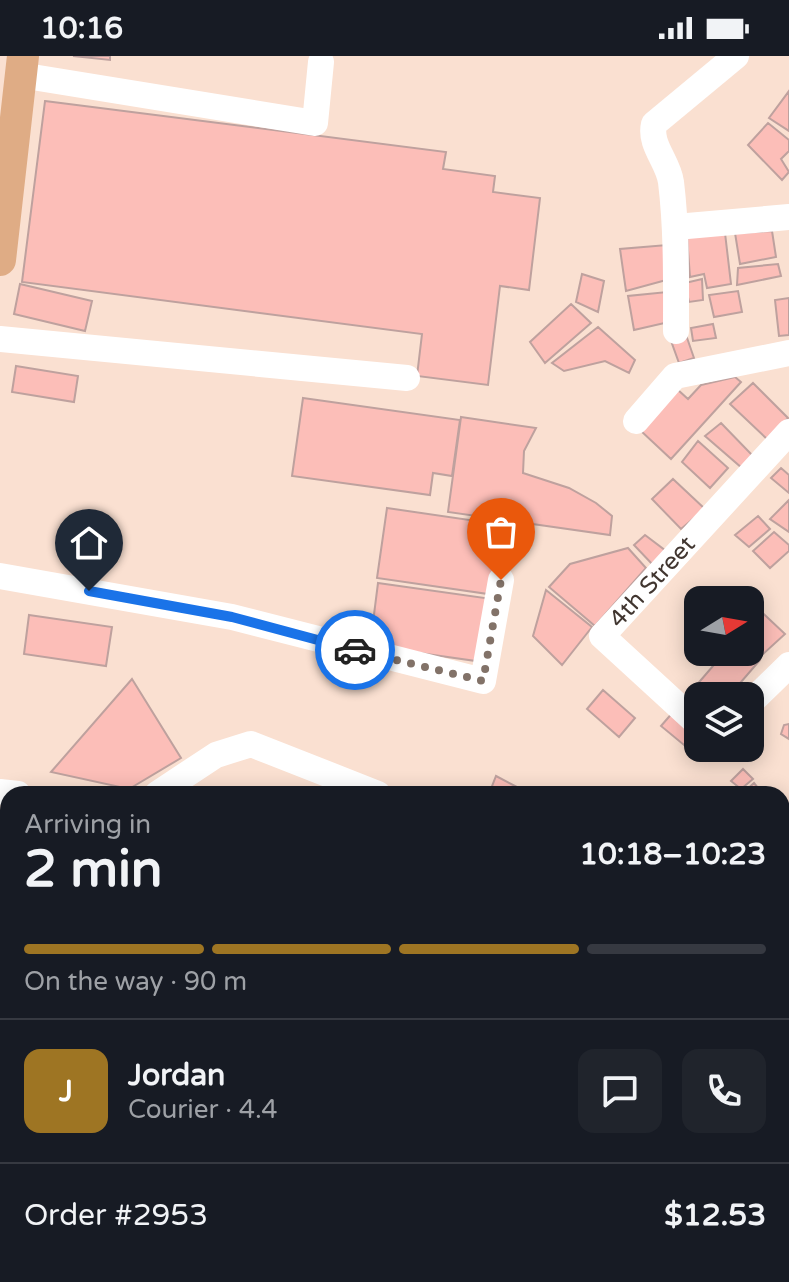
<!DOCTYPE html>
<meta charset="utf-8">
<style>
:root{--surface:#171b24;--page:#20242c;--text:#f1f3f6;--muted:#9ea1a6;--line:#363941;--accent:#9e7523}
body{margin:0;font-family:"Varela Round",sans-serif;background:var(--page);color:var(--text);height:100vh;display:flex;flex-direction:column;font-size:30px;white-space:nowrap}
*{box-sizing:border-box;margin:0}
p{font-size:26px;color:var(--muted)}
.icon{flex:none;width:44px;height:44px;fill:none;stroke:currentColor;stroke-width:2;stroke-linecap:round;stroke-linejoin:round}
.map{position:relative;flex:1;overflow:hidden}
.panel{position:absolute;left:0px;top:730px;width:790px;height:496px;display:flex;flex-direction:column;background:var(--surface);border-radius:24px 24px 0 0;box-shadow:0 4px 20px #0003}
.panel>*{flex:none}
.needle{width:52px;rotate:79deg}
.tools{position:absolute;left:684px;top:530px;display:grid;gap:16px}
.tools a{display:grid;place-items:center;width:80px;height:80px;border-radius:16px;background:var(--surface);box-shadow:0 4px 20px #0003;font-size:40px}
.pin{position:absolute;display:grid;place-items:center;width:68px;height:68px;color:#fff;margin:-82px -34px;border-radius:50% 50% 50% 0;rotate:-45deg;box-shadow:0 0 8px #0007}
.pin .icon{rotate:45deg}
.courier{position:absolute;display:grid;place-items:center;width:80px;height:80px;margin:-40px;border:6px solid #1a73e8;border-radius:50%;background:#fff;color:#222;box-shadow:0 2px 10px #0007}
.headline em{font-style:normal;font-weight:700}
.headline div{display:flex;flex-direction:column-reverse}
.headline{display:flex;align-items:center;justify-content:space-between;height:136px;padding:0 24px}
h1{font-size:52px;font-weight:700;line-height:60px}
.bar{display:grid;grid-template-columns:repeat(4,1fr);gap:12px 8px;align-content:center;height:96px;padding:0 24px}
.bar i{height:10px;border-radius:6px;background:var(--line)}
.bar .active{background:var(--accent)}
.bar p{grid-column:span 4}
.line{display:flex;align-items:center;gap:20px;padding:0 24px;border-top:2px solid var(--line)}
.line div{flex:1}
.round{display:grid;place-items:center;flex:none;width:84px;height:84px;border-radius:16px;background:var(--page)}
.status{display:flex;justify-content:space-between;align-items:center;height:56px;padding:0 40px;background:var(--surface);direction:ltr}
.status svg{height:22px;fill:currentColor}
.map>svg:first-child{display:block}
</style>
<div class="status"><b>10:16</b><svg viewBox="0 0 49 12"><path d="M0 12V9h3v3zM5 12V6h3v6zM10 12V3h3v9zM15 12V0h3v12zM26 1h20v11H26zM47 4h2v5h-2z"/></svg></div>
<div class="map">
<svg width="789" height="1226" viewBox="0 0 789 1226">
<rect width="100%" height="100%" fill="#fae0d1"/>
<!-- building -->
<path fill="#fcbeb8" stroke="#bea19e" stroke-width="2" d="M73,0h37v4z
M789,35v40l-20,-13z
M45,45l401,51 -3,17 52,7 -2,16 47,6 -11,92 -29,-4 -12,99 -71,-9 5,-42 -400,-52z
M768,67l21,17v11l-8,8 8,13 -7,8 -34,-35z
M772,175l4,26 -36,7 -5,-31z
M725,177l6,51 -24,4 -3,-14 -14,3 -3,-40z
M667,189l3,34 -44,12 -6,-42z
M778,208l3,12 -44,9 1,-17z
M582,218l22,7 -6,31 -22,-10z
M702,223l1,21 -14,2 -4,-19z
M20,228l72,17 -7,30 -71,-17z
M738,235l4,21 -28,5 -5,-22z
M667,236l2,30 -35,8 -6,-34z
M789,242v37l-10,1 -4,-36z
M571,248l20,19 -46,40 -15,-21z
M713,268l3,14 -23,3 -2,-13z
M598,271l37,33 -6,13 -24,-12 -41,10 -12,-8z
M685,276l9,26 -15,5 -9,-25z
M16,310l62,10 -4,26 -62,-10z
M735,321l6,5 -70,77 -30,-28 37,-41 10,9 13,-14z
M753,327l35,35 -21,21 -37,-35z
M303,342l157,22 -8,56 -19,-3 -3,22 -138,-19z
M461,361l75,11 -12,23 -1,22 46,15 27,15 16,13 -2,19 -162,-23z
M721,367l32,33 -11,12 -37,-32z
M698,385l30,27 -18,20 -28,-26z
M781,412l8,7v18l-18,-15z
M673,423l32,30 -24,20 -29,-30z
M789,444v32l-19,-13z
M387,452l117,17 -9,70 -118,-17z
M758,460l12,13 -21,18 -14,-12z
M774,476l15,13v6l-19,17 -17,-17z
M645,479l21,16 -13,14 -19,-20z
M628,492l18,20 -51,58 -46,-39 21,-23z
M378,527l114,16 -9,63 -113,-16z
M546,534l46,37 -30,38 -29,-29z
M750,545l35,33 -23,21 -12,-11z
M29,559l83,12 -6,39 -82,-12z
M750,594l10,10 -31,36h-31v5l-10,-6 37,-43z
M132,623l49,79 -52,31 -78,-17z
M603,634l32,28 -16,19 -32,-28z
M674,655l23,20 -13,14 -23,-19z
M789,668v15l-8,-5 3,-9z
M743,713l10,10 -12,10 -10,-8z
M496,720l23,12 -2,6h-28z
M754,727l9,11 -19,-2z
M783,847l6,4v36l-7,-3z
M0,943l8,1v49l-8,-1z
M782,943l7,4v27l-4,10z
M0,998l8,1v137l-8,-1v-65l5,1 3,-25 -8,-1z
M782,1107l7,3 -1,37h-6z
M0,1139l8,1v58l-8,-1z
M782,1185l6,41h-34l-1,-8h29z
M281,1218h120v2l-36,6h-83z
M424,1218h154l3,8h-155z
M649,1218h24l2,8h-24z
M676,1218h22l1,8h-21z
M701,1218h44l1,8h-43z"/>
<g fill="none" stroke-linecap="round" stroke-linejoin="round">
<!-- minor -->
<g stroke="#fff" stroke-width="26">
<path d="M20,19l295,48 6,-61"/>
<path d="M676,171l113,-10"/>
<path d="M676,275c0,-50 1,-99 -5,-149 -3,-21 -22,-37 -17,-58l82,-68"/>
<path d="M0,283l407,39"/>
<path d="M636,365l39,-45 114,-23"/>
<path d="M0,520l232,41 251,64 18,-101"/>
<path d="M750,647l39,-38"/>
<path id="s1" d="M698,668l-96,-88 187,-204"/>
<path d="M0,736l18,2"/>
<path d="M157,738l59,-39 35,-11 127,50"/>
<path d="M0,827l3,1 -3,21"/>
<path d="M782,838l7,-8"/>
<path d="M782,897l7,3"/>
<path d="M782,1088l7,3"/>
</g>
<!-- major -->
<path stroke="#dfac85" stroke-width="32" d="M0,204l23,-204"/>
</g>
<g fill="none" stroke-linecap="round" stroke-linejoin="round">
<!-- done -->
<path stroke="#827268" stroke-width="8" stroke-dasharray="0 14.4" d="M355,594l128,31 18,-101"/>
<!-- route -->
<path stroke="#1a73e8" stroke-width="10" d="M89,535l143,26 123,33"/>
</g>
<g text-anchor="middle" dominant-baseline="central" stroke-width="6" stroke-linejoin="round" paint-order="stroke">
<!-- street labels -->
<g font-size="24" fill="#413630" stroke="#fff">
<text stroke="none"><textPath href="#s1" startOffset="204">4th Street</textPath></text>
</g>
</g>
</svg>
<div class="tools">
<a><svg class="needle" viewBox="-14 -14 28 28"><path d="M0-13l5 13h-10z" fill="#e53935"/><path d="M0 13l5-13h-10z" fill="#9ea1a6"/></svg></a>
<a><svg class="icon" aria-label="layers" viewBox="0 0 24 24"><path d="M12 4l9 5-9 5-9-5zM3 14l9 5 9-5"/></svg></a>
</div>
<div class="pin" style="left:501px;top:524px;background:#ea580c"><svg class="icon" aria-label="bag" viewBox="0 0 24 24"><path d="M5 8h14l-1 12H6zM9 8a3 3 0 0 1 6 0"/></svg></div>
<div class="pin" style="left:89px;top:535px;background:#1f2937"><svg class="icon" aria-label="home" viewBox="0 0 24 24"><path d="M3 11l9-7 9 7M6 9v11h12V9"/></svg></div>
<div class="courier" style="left:355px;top:594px"><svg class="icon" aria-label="car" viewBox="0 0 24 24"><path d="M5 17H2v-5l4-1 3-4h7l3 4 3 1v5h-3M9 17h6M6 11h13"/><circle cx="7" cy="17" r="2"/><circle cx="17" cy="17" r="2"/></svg></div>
<section class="panel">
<div class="headline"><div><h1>2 min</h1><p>Arriving in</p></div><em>10:18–10:23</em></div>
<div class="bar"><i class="active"></i><i class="active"></i><i class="active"></i><i></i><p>On the way · 90 m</p></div>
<div class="line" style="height:144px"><b class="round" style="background:var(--accent);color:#fff">J</b><div><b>Jordan</b><p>Courier · 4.4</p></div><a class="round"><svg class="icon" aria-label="chat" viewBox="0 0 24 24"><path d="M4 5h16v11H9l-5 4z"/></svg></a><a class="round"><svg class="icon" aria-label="phone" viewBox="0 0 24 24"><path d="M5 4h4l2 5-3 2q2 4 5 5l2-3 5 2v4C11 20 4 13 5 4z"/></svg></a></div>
<div class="line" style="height:104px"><div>Order #2953</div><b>$12.53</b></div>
</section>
</div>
